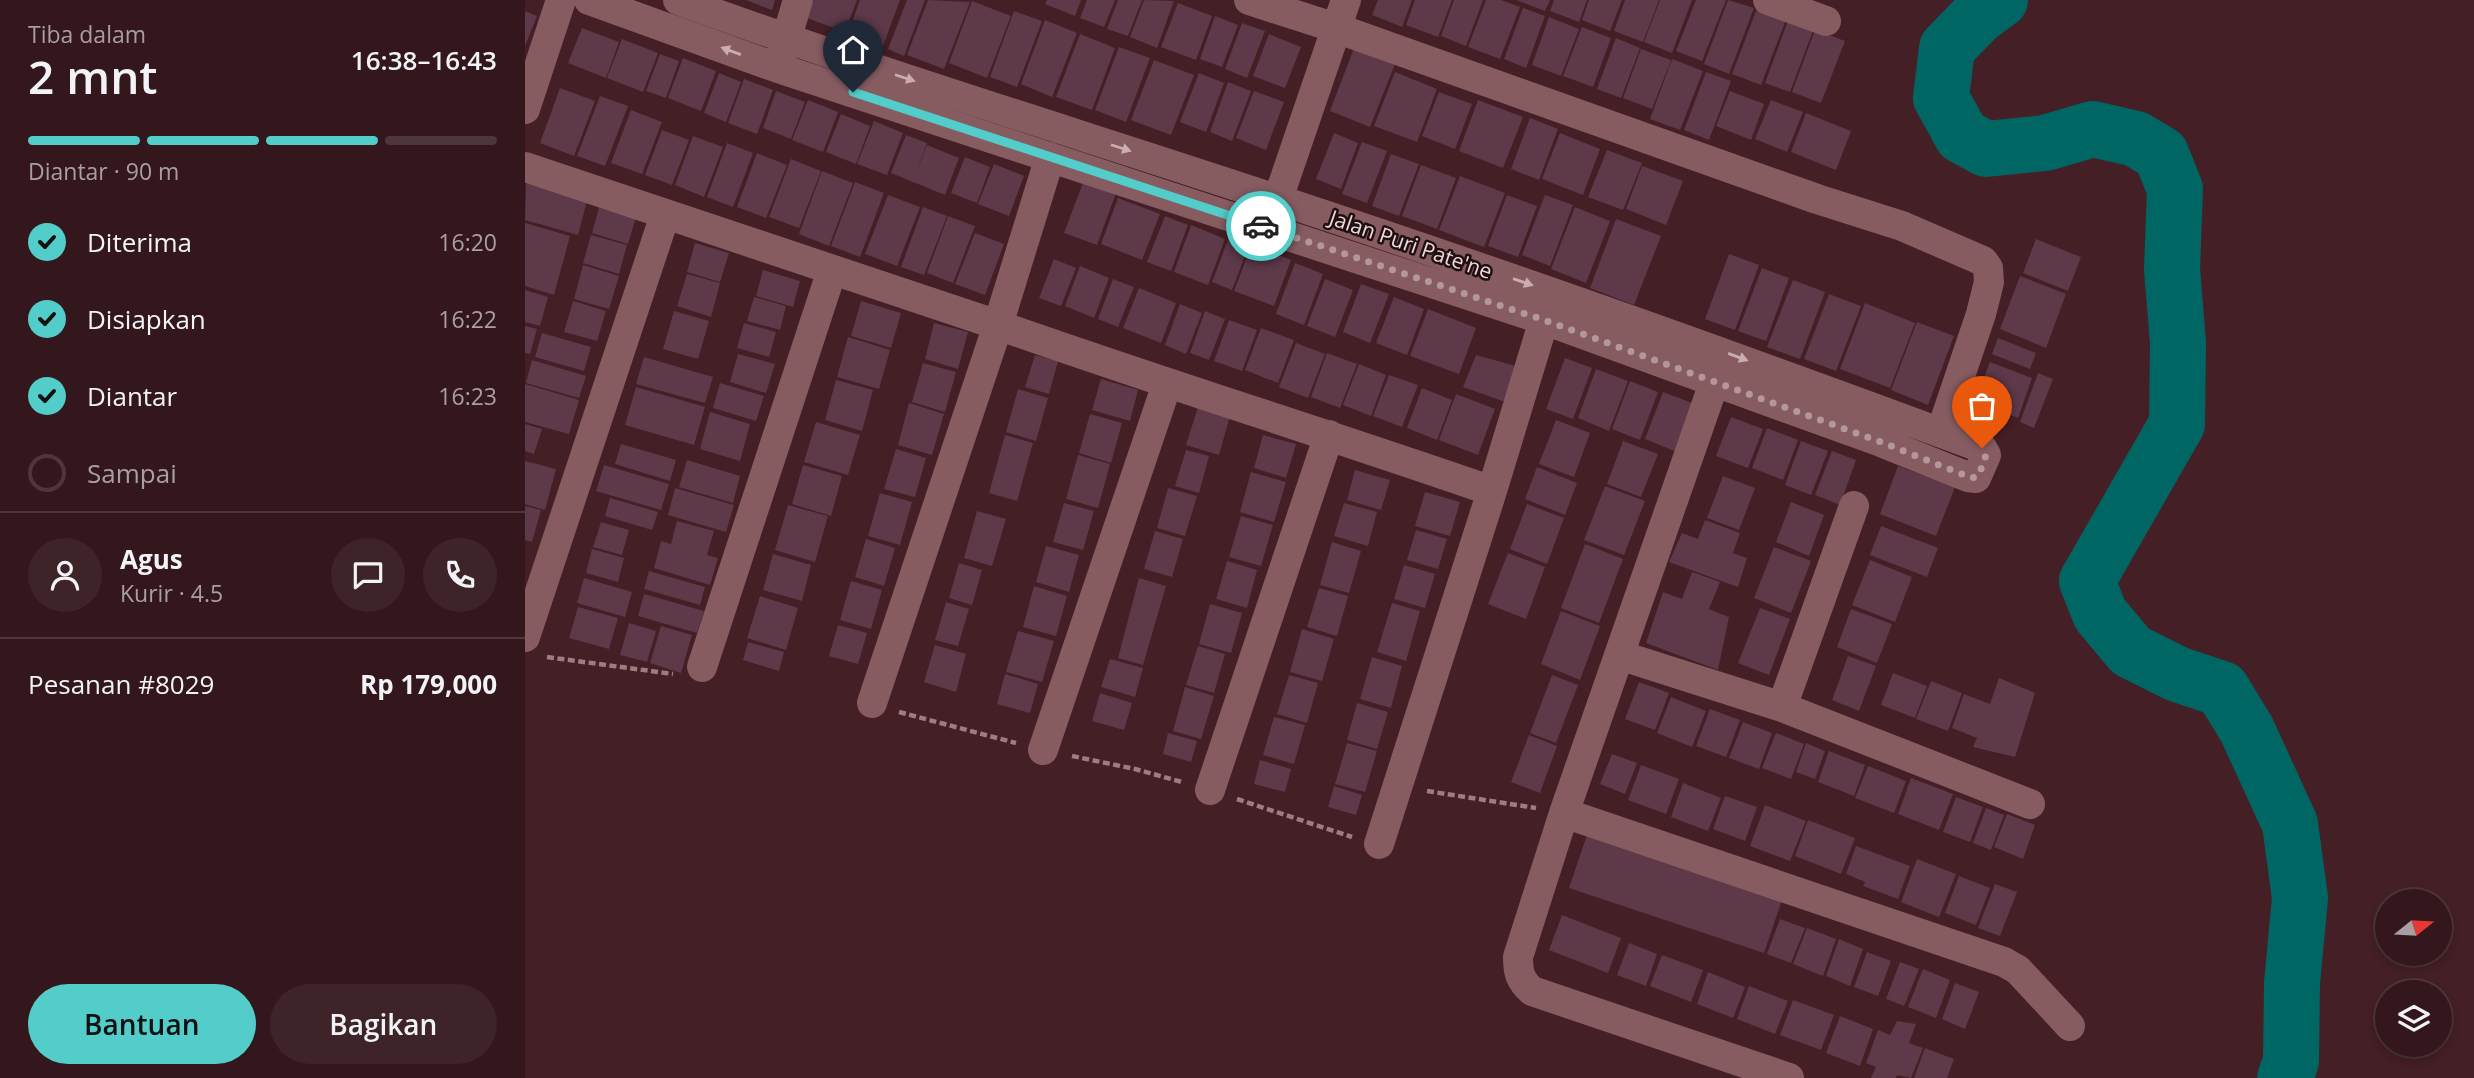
<!DOCTYPE html>
<html lang="id">
<meta charset="utf-8">
<style>
:root{--surface:#33171c;--page:#3e2429;--text:#f1f3f6;--muted:#a99fa3;--line:#4e363b;--accent:#53cdc9}
body{margin:0;font-family:"Open Sans",sans-serif;background:var(--page);color:var(--text);height:100vh;display:flex;flex-direction:column;font-size:26px;white-space:nowrap}
*{box-sizing:border-box;margin:0}
p{font-size:23px;color:var(--muted)}
.icon{flex:none;width:38px;height:38px;fill:none;stroke:currentColor;stroke-width:2;stroke-linecap:round;stroke-linejoin:round}
.map{position:relative;flex:1;overflow:hidden}
.panel{display:flex;flex-direction:column;background:var(--surface);width:525px}
.panel>*{flex:none}
.needle{width:46px;rotate:72deg}
.controls{position:absolute;left:1850px;top:889px;display:grid;gap:14px}
.controls a{display:grid;place-items:center;width:77px;height:77px;border-radius:50%;background:var(--surface);box-shadow:0 4px 10px #0003,0 0 0 2px var(--line);font-size:35px}
.pin{position:absolute;display:grid;place-items:center;width:60px;height:60px;color:#fff;margin:-72px -30px;border-radius:50% 50% 50% 0;rotate:-45deg;box-shadow:0 0 7px #0007}
.pin .icon{rotate:45deg}
.courier{position:absolute;display:grid;place-items:center;width:70px;height:70px;margin:-35px;border:5px solid #53cdc9;border-radius:50%;background:#fff;color:#222;box-shadow:0 2px 9px #0007}
.overview em{font-style:normal;font-weight:600}
.overview div{display:flex;flex-direction:column-reverse}
.overview{display:flex;align-items:center;justify-content:space-between;height:119px;padding:0 28px}
h1{font-size:46px;font-weight:600;line-height:52px}
.bar{display:grid;grid-template-columns:repeat(4,1fr);gap:10px 7px;align-content:center;height:84px;padding:0 28px}
.bar i{height:9px;border-radius:5px;background:var(--line)}
.bar .on{background:var(--accent)}
.bar p{grid-column:span 4}
.line{display:flex;align-items:center;gap:18px;padding:0 28px;border-top:2px solid var(--line)}
.line div{flex:1}
.round{display:grid;place-items:center;flex:none;width:74px;height:74px;border-radius:37px;background:var(--page)}
ol{padding:0 28px;list-style:none}
li{display:flex;align-items:center;gap:21px;height:77px}
li p{margin-inline-start:auto}
li .icon{padding:7px;border-radius:50%;background:var(--accent);color:#111;stroke-width:4}
li:last-child{color:var(--muted)}
li i{width:38px;height:38px;border:4px solid var(--line);border-radius:50%}
.cta{display:flex;gap:14px;margin-top:auto;padding:14px 28px}
.cta a{flex:1;height:80px;border-radius:42px;background:var(--accent);color:#111;font-size:28px;font-weight:600;line-height:80px;text-align:center}
.cta a+a{background:var(--page);color:var(--text)}
main{display:flex;flex:1;min-height:0}
.map>svg:first-child{display:block}
</style>
<main>
<section class="panel">
<div class="overview"><div><h1>2 mnt</h1><p>Tiba dalam</p></div><em>16:38–16:43</em></div>
<div class="bar"><i class="on"></i><i class="on"></i><i class="on"></i><i></i><p>Diantar · 90 m</p></div>
<ol>
<li><svg class="icon" aria-label="check" viewBox="0 0 24 24"><path d="M5 12l5 5 9-10"/></svg>Diterima<p>16:20</p></li>
<li><svg class="icon" aria-label="check" viewBox="0 0 24 24"><path d="M5 12l5 5 9-10"/></svg>Disiapkan<p>16:22</p></li>
<li><svg class="icon" aria-label="check" viewBox="0 0 24 24"><path d="M5 12l5 5 9-10"/></svg>Diantar<p>16:23</p></li>
<li><i></i>Sampai</li>
</ol>
<div class="line" style="height:126px"><a class="round"><svg class="icon" aria-label="person" viewBox="0 0 24 24"><circle cx="12" cy="8" r="4"/><path d="M4 21q1-7 8-7t8 7"/></svg></a><div><b>Agus</b><p>Kurir · 4.5</p></div><a class="round"><svg class="icon" aria-label="chat" viewBox="0 0 24 24"><path d="M4 5h16v11H9l-5 4z"/></svg></a><a class="round"><svg class="icon" aria-label="phone" viewBox="0 0 24 24"><path d="M5 4h4l2 5-3 2q2 4 5 5l2-3 5 2v4C11 20 4 13 5 4z"/></svg></a></div>
<div class="line" style="height:91px"><div>Pesanan #8029</div><b>Rp 179,000</b></div>
<div class="cta"><a>Bantuan</a><a>Bagikan</a></div>
</section>
<div class="map">
<svg width="1949" height="1078" viewBox="0 0 1949 1078">
<rect width="100%" height="100%" fill="#441f25"/>
<g fill="none" stroke-linecap="round" stroke-linejoin="round">
<!-- river -->
<path stroke="#006664" stroke-width="56" d="M1475,0l-23,17 -30,31 -6,50 21,38 24,13 59,-6 48,-14 43,10 25,15 14,35 -3,80 6,74 -1,81 -90,157 13,33 31,37 46,23 45,15 25,41 43,94 10,74 -8,85 -1,78 -6,17"/>
</g>
<!-- building -->
<path fill="#5d3949" d="M221,0h29l-3,10z
M289,0h43l-12,32 -38,-14z
M335,0h40l-17,46 -35,-13z
M382,0h18l-21,56 -16,-7z
M403,0l42,2 -26,67 -37,-14z
M522,0h34l-6,16 -30,-12z
M562,0h28l-11,27 -24,-9z
M593,0h24l-14,36 -21,-7z
M619,0l30,1 -17,47 -27,-11z
M853,0h34l-10,27 -30,-12z
M890,0h37l-14,37 -32,-12z
M929,0h29l-17,46 -25,-10z
M961,0h15l19,7 -20,52 -32,-12z
M991,0h34l-5,11z
M1029,0h33l-8,22 -29,-11z
M1064,0h33l-12,31 -28,-11z
M1100,0h34l-16,42 -29,-11z
M1135,0h32l-20,53 -28,-11z
M1171,0h30l-24,61 -26,-10z
M1203,0l26,8 -25,66 -25,-10z
M447,1l39,15 -24,62 -38,-15z
M653,3l34,13 -16,44 -35,-13z
M1233,6l29,11 -26,68 -29,-11z
M998,8l22,8 -19,52 -22,-9z
M0,11l12,5 -12,30z
M489,11l28,10 -25,66 -27,-10z
M690,16l23,9 -16,42 -22,-8z
M1024,17l30,12 -18,47 -29,-11z
M1264,18l25,10 -24,64 -25,-9z
M520,20l32,13 -25,64 -31,-13z
M717,23l23,8 -18,47 -22,-9z
M1057,27l29,11 -18,49 -30,-11z
M57,28l37,14 -13,36 -38,-15z
M1290,30l30,11 -24,62 -29,-11z
M555,34l35,14 -23,62 -36,-13z
M744,34l32,13 -16,41 -32,-12z
M1091,38l24,10 -19,50 -24,-9z
M97,39l36,14 -15,39 -36,-14z
M594,47l31,11 -24,64 -31,-12z
M829,48l41,16 -25,63 -40,-16z
M1116,49l30,11 -19,49 -29,-11z
M135,54l19,7 -13,37 -20,-7z
M158,58l33,13 -15,40 -33,-13z
M1147,59l31,12 -23,59 -30,-11z
M629,60l40,15 -23,60 -40,-15z
M870,72l42,17 -20,53 -43,-16z
M1181,72l25,9 -22,59 -25,-10z
M194,73l22,9 -15,40 -22,-9z
M674,73l25,10 -18,49 -26,-10z
M219,79l29,11 -16,44 -29,-11z
M703,82l23,9 -19,50 -22,-9z
M35,88l35,13 -21,55 -34,-13z
M251,91l29,11 -14,37 -28,-11z
M729,91l30,11 -18,48 -30,-12z
M1205,91l34,13 -13,36 -35,-14z
M914,92l33,12 -17,45 -33,-13z
M75,96l28,10 -23,60 -28,-10z
M283,100l30,12 -15,40 -31,-12z
M953,100l45,17 -20,51 -44,-17z
M1246,100l32,12 -16,40 -32,-13z
M106,110l31,12 -20,52 -31,-11z
M1281,113l45,18 -15,39 -45,-18z
M316,114l29,12 -14,38 -30,-12z
M1005,118l28,11 -19,51 -28,-11z
M349,121l29,12 -16,42 -30,-11z
M137,130l27,10 -17,45 -27,-10z
M809,133l24,10 -17,46 -25,-10z
M1035,133l40,16 -17,46 -41,-16z
M381,135l21,8 -12,32 12,-30 32,13 -14,37 -54,-22z
M168,136l30,11 -19,50 -29,-12z
M837,142l25,9 -20,52 -25,-9z
M202,143l26,10 -20,54 -26,-10z
M1082,150l35,13 -19,47 -35,-13z
M232,153l30,12 -21,53 -29,-11z
M866,154l28,10 -20,52 -27,-10z
M440,157l25,10 -13,36 -26,-10z
M266,159l30,12 -22,57 -30,-11z
M469,164l30,12 -15,40 -31,-12z
M896,165l35,13 -19,51 -35,-13z
M1117,166l41,15 -17,44 -40,-16z
M297,171l31,12 -24,63 -30,-12z
M935,176l45,17 -21,54 -45,-17z
M559,180l32,13 -19,52 -33,-12z
M330,182l29,11 -24,64 -29,-11z
M1,183l61,18 -9,34 -53,-15z
M363,195l32,12 -23,59 -32,-12z
M982,195l30,11 -19,51 -30,-11z
M1020,195l28,10 -23,61 -28,-11z
M593,198l42,16 -18,46 -41,-16z
M75,204l37,10 -9,30 -36,-11z
M398,207l24,9 -23,59 -23,-8z
M1050,207l35,14 -24,62 -35,-14z
M423,216l27,10 -22,57 -26,-10z
M640,216l23,9 -17,46 -24,-9z
M1091,219l45,17 -27,69 -44,-17z
M0,223l45,13 -16,59 -29,-9z
M666,225l34,14 -17,46 -34,-13z
M450,233l29,11 -19,51 -30,-11z
M66,235l36,10 -8,29 -36,-11z
M1511,239l45,18 -13,34 -45,-18z
M703,240l20,8 -16,42 -20,-8z
M170,243l34,10 -9,29 -33,-10z
M727,244l39,16 -17,46 -40,-15z
M1204,254l30,11 -24,65 -30,-11z
M529,259l22,9 -15,38 -22,-8z
M770,263l28,11 -19,51 -28,-11z
M58,265l36,11 -10,33 -35,-10z
M555,266l29,12 -15,40 -29,-12z
M1237,268l27,10 -23,63 -28,-10z
M238,270l37,11 -7,26 -37,-11z
M162,274l33,9 -9,34 -34,-11z
M1495,276l46,18 -20,54 -46,-19z
M588,279l21,8 -16,40 -20,-8z
M800,279l28,11 -18,47 -28,-11z
M1268,280l32,12 -25,67 -33,-12z
M836,284l28,10 -19,49 -27,-11z
M614,288l37,15 -15,40 -38,-15z
M0,290l23,7 -8,29 -15,-4z
M1304,294l32,12 -25,65 -32,-12z
M229,297l32,9 -6,24 -33,-9z
M869,297l30,12 -17,46 -31,-12z
M48,301l33,10 -9,30 -33,-9z
M336,301l40,12 -10,35 -40,-12z
M1340,303l50,20 -25,65 -50,-19z
M655,304l22,9 -16,41 -21,-9z
M903,309l48,19 -17,46 -49,-18z
M149,311l35,10 -11,38 -35,-10z
M680,311l20,8 -16,41 -19,-7z
M704,320l28,10 -15,41 -28,-10z
M1392,322l37,14 -26,69 -37,-15z
M219,323l32,9 -7,25 -32,-9z
M409,323l34,9 -10,37 -33,-10z
M0,326l12,3 -7,25 -5,-1z
M736,328l33,12 -16,43 -33,-13z
M17,333l49,14 -7,24 -49,-14z
M323,337l42,13 -11,39 -42,-12z
M1473,338l38,15 -6,16 -38,-15z
M771,343l29,11 -17,44 -29,-11z
M802,353l30,11 -17,44 -29,-11z
M213,354l37,10 -9,29 -36,-11z
M510,355l23,6 -9,33 -24,-7z
M951,355l47,13 -15,35 -45,-16z
M119,357l69,20 -8,26 -69,-19z
M1040,358l27,10 -19,51 -27,-10z
M7,360l54,16 -7,22 -53,-15z
M1465,362l42,16 -14,40 -43,-17z
M398,363l33,9 -11,40 -33,-10z
M834,364l27,11 -15,41 -28,-11z
M1071,369l32,12 -19,50 -31,-13z
M1513,373l15,6 -19,49 -14,-6z
M864,375l29,10 -16,42 -29,-11z
M576,379l37,11 -8,31 -38,-11z
M311,380l37,10 -11,41 -37,-11z
M1105,381l28,11 -18,48 -28,-11z
M195,383l44,13 -8,25 -43,-13z
M0,384l54,16 -10,34 -44,-12z
M111,387l69,20 -11,38 -69,-20z
M897,388l30,12 -15,40 -30,-12z
M493,389l30,9 -12,43 -30,-9z
M1138,392l32,12 -18,48 -32,-13z
M931,394l39,15 -17,46 -39,-15z
M384,403l35,11 -12,41 -34,-10z
M673,407l32,9 -11,39 -33,-10z
M185,412l40,12 -10,37 -40,-12z
M565,414l32,9 -11,40 -32,-10z
M1206,417l32,12 -15,39 -32,-12z
M1031,420l34,13 -16,44 -35,-13z
M291,422l44,13 -12,40 -44,-13z
M0,424l17,5 -8,25 -9,-3z
M1242,428l31,12 -15,40 -31,-12z
M480,435l28,8 -16,58 -28,-8z
M738,435l33,9 -10,34 -32,-10z
M1098,441l35,13 -17,43 -34,-13z
M1276,441l27,10 -17,44 -26,-10z
M96,444l55,16 -6,21 -55,-17z
M371,449l30,9 -11,39 -31,-8z
M661,450l23,6 -10,37 -24,-7z
M1307,451l24,9 -16,45 -25,-10z
M553,455l32,9 -12,44 -32,-9z
M162,460l53,16 -7,27 -54,-16z
M0,461l31,8 -11,41 -20,-6z
M79,465l65,19 -8,26 -65,-19z
M278,465l39,11 -11,40 -39,-12z
M1373,466l57,21 -19,49 -56,-22z
M1012,467l40,16 -12,32 -40,-16z
M830,470l35,10 -9,30 -34,-10z
M726,472l35,10 -12,40 -34,-10z
M1198,476l32,12 -16,42 -32,-12z
M1080,486l40,15 -21,54 -40,-15z
M150,488l59,17 -8,27 -58,-17z
M643,488l29,8 -12,40 -28,-8z
M900,492l35,10 -10,34 -35,-10z
M355,493l32,9 -12,43 -32,-9z
M85,498l48,14 -6,18 -47,-14z
M1266,502l33,13 -15,41 -33,-14z
M539,503l30,8 -11,39 -30,-8z
M819,503l33,9 -9,34 -34,-10z
M1002,504l37,14 -17,46 -37,-15z
M263,505l40,11 -13,46 -40,-12z
M0,506l16,4 -9,32 -7,-2z
M452,511l29,8 -14,47 -28,-8z
M716,516l32,9 -12,41 -32,-9z
M1180,520l35,13 -7,20 14,5 -9,29 -69,-25 13,-29 16,6z
M152,521l37,10 -7,24 11,3 -8,27 -56,-17 7,-27 10,3z
M76,522l28,8 -7,25 -29,-8z
M1356,526l57,22 -11,29 -57,-22z
M891,530l31,9 -9,30 -31,-9z
M630,531l28,8 -11,38 -28,-8z
M341,539l29,9 -11,38 -29,-9z
M807,542l29,9 -12,42 -29,-8z
M1060,544l38,15 -24,64 -38,-15z
M521,546l33,9 -10,37 -33,-10z
M1249,547l37,14 -20,52 -37,-15z
M67,549l32,9 -6,24 -32,-9z
M983,553l37,14 -19,52 -38,-15z
M248,554l38,11 -9,36 -39,-11z
M1345,560l42,17 -17,45 -43,-17z
M702,561l30,9 -10,38 -31,-9z
M434,563l23,7 -10,35 -23,-7z
M879,565l31,9 -10,34 -31,-9z
M124,571l56,16 -5,18 -56,-16z
M1167,572l28,10 -11,27 20,8 -11,53 -72,-27 17,-51 19,7z
M59,578l48,14 -7,25 -48,-14z
M614,578l27,8 -23,79 -25,-7z
M326,581l31,9 -11,39 -31,-9z
M509,586l33,10 -11,40 -33,-9z
M794,588l29,8 -11,40 -30,-9z
M119,594l60,17 -7,22 -59,-17z
M235,596l38,12 -12,42 -39,-12z
M421,602l23,7 -11,37 -23,-6z
M867,603l28,8 -14,50 -29,-9z
M685,604l32,9 -11,40 -32,-9z
M53,607l40,11 -9,31 -40,-11z
M1235,608l30,11 -21,56 -31,-12z
M1326,609l41,15 -15,39 -40,-16z
M1036,611l39,15 -20,54 -39,-16z
M104,623l27,8 -9,31 -27,-7z
M313,625l29,8 -9,31 -29,-8z
M136,626l31,9 -11,38 -31,-10z
M777,629l32,10 -12,42 -32,-9z
M493,631l36,10 -12,41 -36,-10z
M223,642l36,10 -5,19 -36,-11z
M410,645l31,9 -10,38 -32,-10z
M673,646l27,8 -11,39 -28,-8z
M1323,656l28,10 -17,45 -27,-11z
M847,657l30,9 -11,42 -31,-9z
M585,659l33,9 -8,29 -34,-10z
M1368,673l34,13 -12,32 -34,-13z
M480,674l33,10 -8,29 -33,-9z
M764,675l29,8 -11,40 -30,-9z
M1027,675l26,10 -22,58 -26,-10z
M1474,678l36,15 -20,64 -42,-10 4,-9 -25,-10 12,-34 26,10z
M1406,681l31,12 -14,38 -32,-12z
M1114,682l30,11 -14,37 -30,-11z
M660,687l29,9 -13,43 -28,-8z
M575,693l32,10 -8,27 -32,-9z
M1146,697l35,14 -14,36 -35,-14z
M832,703l31,9 -11,37 -30,-9z
M1185,709l30,11 -14,37 -30,-11z
M749,717l31,8 -11,39 -31,-9z
M1218,722l29,11 -13,36 -30,-11z
M643,733l29,8 -6,21 -28,-8z
M1251,733l28,11 -13,35 -29,-11z
M1004,735l28,11 -17,47 -29,-11z
M822,743l30,8 -12,41 -30,-8z
M1281,743l19,8 -10,28 -19,-7z
M1304,751l36,14 -11,31 -36,-14z
M1087,754l25,9 -12,31 -25,-10z
M735,760l31,9 -6,23 -31,-8z
M1116,765l38,14 -13,35 -38,-14z
M1343,766l38,15 -12,32 -39,-15z
M1386,778l42,16 -14,36 -41,-16z
M1158,783l38,15 -13,33 -37,-14z
M809,786l28,9 -6,20 -28,-8z
M1200,796l32,11 -12,34 -32,-12z
M1431,797l27,10 -13,35 -27,-10z
M1240,805l41,16 -16,40 -40,-15z
M1461,808l18,7 -13,35 -18,-7z
M1482,814l28,11 -12,34 -29,-12z
M1283,820l47,18 -14,36 -46,-18z
M1063,832l195,65 -19,56 -195,-65z
M1331,846l54,20 -12,33 -35,-13 2,-4 -19,-8z
M1392,859l39,15 -17,43 -38,-15z
M1434,876l31,12 -14,37 -31,-12z
M1470,884l22,8 -17,44 -22,-8z
M1037,915l59,23 -13,35 -59,-23z
M1255,919l25,9 -14,35 -24,-9z
M1282,928l29,11 -13,37 -30,-12z
M1314,939l24,10 -13,37 -24,-10z
M1104,943l28,11 -11,32 -29,-11z
M1342,952l24,9 -13,35 -24,-9z
M1137,955l41,15 -12,32 -41,-16z
M1375,962l19,7 -15,37 -18,-7z
M1398,969l27,11 -14,38 -28,-11z
M1183,972l37,15 -12,31 -36,-14z
M1430,983l24,9 -14,37 -23,-10z
M1224,986l39,15 -13,33 -38,-15z
M1268,1000l41,15 -13,35 -41,-15z
M1315,1016l33,13 -13,37 -34,-13z
M1372,1021l19,3 -7,19 14,5 -12,30 -14,-3 -1,3h-25l5,-11 -10,-4 12,-33 12,5z
M1400,1048l29,11 -7,19h-33z"/>
<g fill="none" stroke-linecap="round" stroke-linejoin="round">
<!-- path -->
<path stroke="#9c7d81" stroke-width="4.5" stroke-dasharray="7 3.5" stroke-linecap="butt" d="M22,657l126,17
M374,712l117,31
M547,756l63,13 47,13
M902,791l109,17
M712,799l115,38"/>
<!-- minor -->
<path stroke="#865c61" stroke-width="30" d="M64,0l189,68 766,252 337,122 87,35 8,1 10,-23 -4,-7c-234,-87 -469,-171 -706,-249 -199,-66 -401,-127 -598,-199
M724,0l87,28 481,171 85,27 81,35 5,7 1,14 -8,32 -40,118
M1243,0l58,21
M256,57l17,-57
M0,109l36,-109
M525,157l-52,168c164,58 330,109 494,166l-113,353
M0,167l473,158 -126,378
M753,199l68,-199
M1189,383l-150,430 -46,144c0,16 2,23 14,34l257,87
M967,491l52,-171
M0,637l140,-422
M1094,655l163,52 248,97
M177,667l130,-397
M1257,707l72,-201
M518,750l124,-366
M685,790l119,-355
M1039,813l440,149 14,8 52,56"/>
</g>
<!-- one-way arrows -->
<defs><path id="oneway-solid" d="M-6-.8H1V-3.2L6.5 0L1 3.2V.8H-6Z" transform="scale(1.75)"/></defs>
<g fill="#cbacaf">
<use href="#oneway-solid" transform="translate(206 51) rotate(-160)"/>
<use href="#oneway-solid" transform="translate(380 78) rotate(18)"/>
<use href="#oneway-solid" transform="translate(596 148) rotate(18)"/>
<use href="#oneway-solid" transform="translate(998 282) rotate(19)"/>
<use href="#oneway-solid" transform="translate(1213 357) rotate(20)"/>
</g>
<g fill="none" stroke-linecap="round" stroke-linejoin="round">
<!-- done -->
<path stroke="#b4979a" stroke-width="7" stroke-dasharray="0 12.6" d="M736,226l283,94 337,122 91,36 7,-3 7,-20 -4,-7"/>
<!-- route -->
<path stroke="#53cdc9" stroke-width="9" d="M328,92l408,134"/>
</g>
<g text-anchor="middle" dominant-baseline="central" stroke-width="5" stroke-linejoin="round" paint-order="stroke">
<!-- street labels -->
<g font-size="21" fill="#f0d7d9" stroke="#1f0f11">
<text transform="translate(886 244) rotate(19)">Jalan Puri Pate'ne</text>
</g>
</g>
</svg>
<div class="controls">
<a><svg class="needle" viewBox="-14 -14 28 28"><path d="M0-13l5 13h-10z" fill="#e53935"/><path d="M0 13l5-13h-10z" fill="#a99fa3"/></svg></a>
<a><svg class="icon" aria-label="layers" viewBox="0 0 24 24"><path d="M12 4l9 5-9 5-9-5zM3 14l9 5 9-5"/></svg></a>
</div>
<div class="pin" style="left:1457px;top:448px;background:#ea580c"><svg class="icon" aria-label="bag" viewBox="0 0 24 24"><path d="M5 8h14l-1 12H6zM9 8a3 3 0 0 1 6 0"/></svg></div>
<div class="pin" style="left:328px;top:92px;background:#1f2937"><svg class="icon" aria-label="home" viewBox="0 0 24 24"><path d="M3 11l9-7 9 7M6 9v11h12V9"/></svg></div>
<div class="courier" style="left:736px;top:226px"><svg class="icon" aria-label="car" viewBox="0 0 24 24"><path d="M5 17H2v-5l4-1 3-4h7l3 4 3 1v5h-3M9 17h6M6 11h13"/><circle cx="7" cy="17" r="2"/><circle cx="17" cy="17" r="2"/></svg></div>
</div>
</main>
